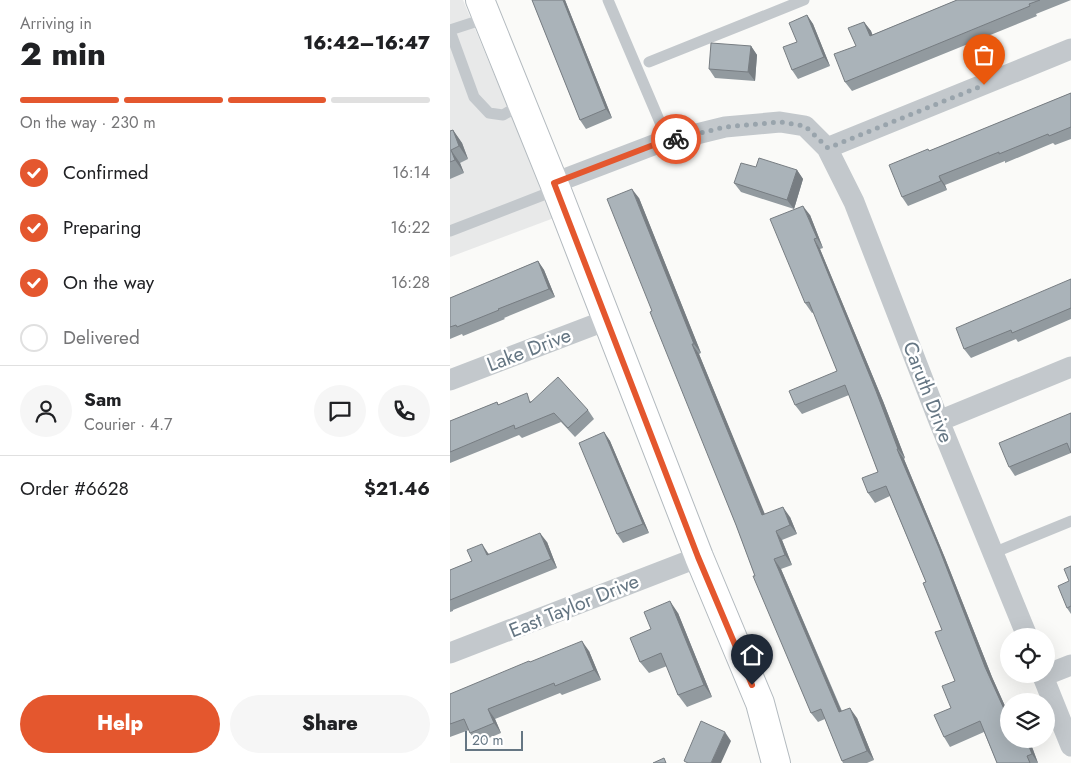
<!DOCTYPE html>
<meta charset="utf-8">
<style>
:root{--surface:#fff;--page:#f6f6f6;--text:#202124;--muted:#757577;--line:#e0e0e0;--accent:#e4572e}
body{margin:0;font-family:Jost,sans-serif;background:var(--page);color:var(--text);height:100vh;display:flex;flex-direction:column;font-size:19px;white-space:nowrap}
*{box-sizing:border-box;margin:0}
p{font-size:16px;color:var(--muted)}
.icon{flex:none;width:28px;height:28px;fill:none;stroke:currentColor;stroke-width:2;stroke-linecap:round;stroke-linejoin:round}
.map{position:relative;flex:1;overflow:hidden}
.side{display:flex;flex-direction:column;background:var(--surface);width:450px}
.side>*{flex:none}
.fabs{position:absolute;left:550px;top:628px;display:grid;gap:10px}
.fabs a{display:grid;place-items:center;width:55px;height:55px;border-radius:50%;background:var(--surface);box-shadow:0 5px 20px #0002;font-size:25px}
.scale{position:absolute;left:15px;bottom:12px;width:58px;box-sizing:border-box;padding-left:5px;border:2px solid #657683;border-top:0;font-size:14px;line-height:18px;white-space:nowrap;color:#657683;-webkit-text-stroke:4px #fff;paint-order:stroke}
.pin{position:absolute;display:grid;place-items:center;width:42px;height:42px;color:#fff;margin:-51px -21px;border-radius:50% 50% 50% 0;rotate:-45deg;box-shadow:0 0 5px #0007}
.pin .icon{rotate:45deg}
.courier{position:absolute;display:grid;place-items:center;width:50px;height:50px;margin:-25px;border:4px solid #e4572e;border-radius:50%;background:#fff;color:#222;box-shadow:0 1px 6px #0007}
.headline em{font-style:normal;font-weight:800}
.headline div{display:flex;flex-direction:column-reverse}
.headline{display:flex;align-items:center;justify-content:space-between;height:85px;padding:0 20px}
h1{font-size:32px;font-weight:800;line-height:38px}
.bar{display:grid;grid-template-columns:repeat(4,1fr);gap:8px 5px;align-content:center;height:60px;padding:0 20px}
.bar i{height:6px;border-radius:4px;background:var(--line)}
.bar .active{background:var(--accent)}
.bar p{grid-column:span 4}
.line{display:flex;align-items:center;gap:12px;padding:0 20px;border-top:1px solid var(--line)}
.line div{flex:1}
.round{display:grid;place-items:center;flex:none;width:52px;height:52px;border-radius:26px;background:var(--page)}
ol{padding:0 20px;list-style:none}
li{display:flex;align-items:center;gap:15px;height:55px}
li p{margin-inline-start:auto}
li .icon{padding:5px;border-radius:50%;background:var(--accent);color:#fff;stroke-width:4}
li:last-child{color:var(--muted)}
li i{width:28px;height:28px;border:2px solid var(--line);border-radius:50%}
.cta{display:flex;gap:10px;margin-top:auto;padding:10px 20px}
.cta a{flex:1;height:58px;border-radius:30px;background:var(--accent);color:#fff;font-size:20px;font-weight:800;line-height:58px;text-align:center}
.cta a+a{background:var(--page);color:var(--text)}
main{display:flex;flex:1;min-height:0}
.map>svg:first-child{display:block}
</style>
<main>
<section class="side">
<div class="headline"><div><h1>2 min</h1><p>Arriving in</p></div><em>16:42–16:47</em></div>
<div class="bar"><i class="active"></i><i class="active"></i><i class="active"></i><i></i><p>On the way · 230 m</p></div>
<ol>
<li><svg class="icon" aria-label="check" viewBox="0 0 24 24"><path d="M5 12l5 5 9-10"/></svg>Confirmed<p>16:14</p></li>
<li><svg class="icon" aria-label="check" viewBox="0 0 24 24"><path d="M5 12l5 5 9-10"/></svg>Preparing<p>16:22</p></li>
<li><svg class="icon" aria-label="check" viewBox="0 0 24 24"><path d="M5 12l5 5 9-10"/></svg>On the way<p>16:28</p></li>
<li><i></i>Delivered</li>
</ol>
<div class="line" style="height:90px"><a class="round"><svg class="icon" aria-label="person" viewBox="0 0 24 24"><circle cx="12" cy="8" r="4"/><path d="M4 21q1-7 8-7t8 7"/></svg></a><div><b>Sam</b><p>Courier · 4.7</p></div><a class="round"><svg class="icon" aria-label="chat" viewBox="0 0 24 24"><path d="M4 5h16v11H9l-5 4z"/></svg></a><a class="round"><svg class="icon" aria-label="phone" viewBox="0 0 24 24"><path d="M5 4h4l2 5-3 2q2 4 5 5l2-3 5 2v4C11 20 4 13 5 4z"/></svg></a></div>
<div class="line" style="height:65px"><div>Order #6628</div><b>$21.46</b></div>
<div class="cta"><a>Help</a><a>Share</a></div>
</section>
<div class="map">
<svg width="621" height="763" viewBox="0 0 621 763">
<rect width="100%" height="100%" fill="#fafaf8"/>
<!-- built -->
<path fill="#e8e9e9" d="M0,0h13l91,218 -104,39z"/>
<g fill="none" stroke-linecap="round" stroke-linejoin="round">
<!-- secondary casing -->
<g stroke="#b3babf" stroke-width="30">
<path id="secondary" d="M30,0l74,183 145,374 61,146 16,60"/>
</g>
<!-- lane -->
<path stroke="#c3c8cc" stroke-width="11" d="M158,0l60,141
M0,30l37,-12
M0,31l24,66 15,16 14,2 19,-11
M199,62l155,-62
M0,231l106,-41
M543,553l78,-32"/>
<!-- street -->
<path stroke="#c3c8cc" stroke-width="21" d="M377,148l244,-99
M104,183l102,-39 69,-17 55,-5 25,4 22,22 27,54 85,219 88,215
M0,380l157,-60
M489,421l132,-54
M0,653l249,-96
M592,674l29,72
M593,676l28,-11"/>
<!-- secondary -->
<use href="#secondary" stroke="#fff" stroke-width="28"/>
</g>
<!-- wall -->
<path fill="#929a9f" d="M82,0h33l47,118 -26,11 -6,-9z
M507,0h114l-35,14 1,2 -185,75 -7,-9 11,-36 8,-24 7,9 1,4z
M357,15l6,9 17,42 -32,13 -6,-9 5,-28z
M301,46l6,9 -2,26 -40,-3 -6,-9z
M621,93v46l-16,6 -2,-2 -48,20v-2l-60,24 2,5 -39,16 -6,-9 27,-46z
M3,130l9,13 6,16 -8,4 4,10 -14,6v-48z
M306,167l41,3 6,9 -9,30 -53,-17 -7,-9z
M189,198l62,155 -2,1 65,160 26,3 7,17 -15,6 10,25 -11,4 61,142 15,7 17,42 -7,3h-24l-18,-44 -7,3 -7,-9 -56,-137 -19,-51 -84,-214z
M360,215l13,33 -3,1 63,152 22,57 -1,1 41,99 47,119 17,38v24h20l9,24h-41l-13,-31 -34,15 -6,-10 7,-29 4,-27 -13,-51 -16,-48 -36,-86 -15,7 -7,-10 10,-21 -29,-77 -47,19 -7,-9 42,-34 -23,-59 -2,1 -7,-10z
M88,261l6,9 11,27 -51,21 1,1 -42,17 -1,-2 -12,5v-41z
M621,279v40l-53,23 -2,-3 -45,19 -7,-9z
M82,401l56,9 6,9 -19,18 -14,-15 -39,16 -3,-3 -69,28v-42l47,-19 2,3z
M621,413v41v-1l-56,23 -6,-9z
M154,432l6,9 39,92 -26,10 -6,-9z
M97,542l10,26 -104,42v1l-3,1v-42l22,-9 16,-8 1,1z
M621,566v48l-4,-6z
M228,613l34,84 -25,10 -9,-12 -11,-29 -18,7 -9,-11 11,-33z
M139,651l12,29 -39,15 -2,-2 -65,26 6,14 -24,10 -7,-10 -1,-3 -19,7v-43l80,-32z"/>
<!-- shaded-wall -->
<path fill="#777d82" d="M113,0h2l47,118 -6,-9z
M357,15l6,9 17,42 -6,-9z
M414,22l7,9 6,15 -7,-10z
M301,46l6,9 -2,26 -7,-9z
M3,130l9,13 6,16 -9,-13z
M1,150l9,13 4,10 -9,-13z
M347,170l6,9 -9,30 -7,-9z
M489,176l6,9 2,5 -6,-9z
M182,189l7,9 62,155 -7,-9z
M353,206l7,9 13,33 -6,-10z
M364,239l6,10 63,152 22,57 -7,-9z
M88,261l6,9 11,27 -6,-8z
M242,344l7,10 70,170 -7,-9z
M154,432l6,9 39,92 -6,-9z
M447,449l7,10 41,99 47,119 17,38v6l-24,-54z
M333,507l7,10 7,17 -7,-9z
M326,531l6,9 10,25 -7,-10z
M90,533l7,9 10,26 -6,-9z
M32,544l6,9 5,11 -6,-9z
M324,559l7,10 65,153 -7,-10z
M220,601l8,12 34,84 -8,-12z
M132,641l7,10 12,29 -7,-10z
M400,708l7,10 17,42 -7,-9z
M38,709l7,10 6,14 -7,-10z
M275,732l6,9 -10,22h-10z
M576,739h3l9,24 -6,-9z"/>
<!-- building -->
<path fill="#aab3b9" stroke="#777d82" d="M82,0h31l43,109 -26,11z
M507,0h83l-11,4 1,2 -185,76 -11,-28 22,-8 -8,-18 16,-6 6,14z
M357,15l17,42 -32,13 -9,-23 14,-5 -8,-19z
M261,43l40,3 -3,26 -39,-3z
M621,93v34l-22,9 -1,-2 -49,20v-2l-60,24 2,5 -39,16 -13,-32 39,-16 1,2z
M3,130l6,16 -8,4 4,10 -5,2v-31z
M309,158l38,12 -10,30 -53,-17 7,-20 15,4z
M182,189l62,155h-2l70,171 21,-8 7,18 -14,6 9,24 -11,4 65,153 11,-4 17,43 -25,10 -21,-52 -10,4 -58,-137h2l-19,-51 -86,-213 2,-1 -45,-112z
M353,206l14,32 -3,1 62,152 22,58h-1l42,99 46,119 24,53v19h17l6,15 -5,2 3,7h-33l-17,-42 -36,16 -10,-22 17,-7 -9,-22 13,-5 -20,-49 7,-2 -19,-47 3,-1 -40,-96 -18,7 -6,-15 16,-6 -33,-87 -50,20 -6,-14 48,-20 -28,-69 -4,1 -35,-84z
M88,261l11,28 -51,20 1,1 -42,17 -1,-2 -6,2v-29z
M621,279v29l-59,25 -1,-3 -47,19 -8,-21z
M108,377l30,33 -20,18 -14,-15 -39,16 -1,-4 -64,27v-31l47,-19 1,3 29,-12 3,10z
M621,413v40l-4,-10 -58,24 -10,-24z
M154,432l39,92 -26,10 -38,-91z
M90,533l11,26 -101,41v-30l22,-9 -5,-11 15,-6 5,11z
M621,566v40l-4,2 -9,-22 11,-5 -5,-12z
M220,601l34,84 -26,10 -17,-42 -21,9 -10,-24 21,-9 -7,-17z
M132,641l12,29 -39,16 -1,-3 -66,26 6,14 -24,10 -6,-14 -14,5v-30l79,-33 1,1z
M251,721l24,11 -14,31h-23l-4,-2z
M214,758l2,5h-13z"/>
<g fill="none" stroke-linecap="round" stroke-linejoin="round">
<!-- done -->
<path stroke="#99a4ac" stroke-width="5" stroke-dasharray="0 9" d="M226,139l49,-12 55,-5 25,4 23,22 156,-63"/>
<!-- route -->
<path stroke="#e4572e" stroke-width="6" d="M226,139l-20,5 -102,39 144,374 54,128"/>
</g>
<g text-anchor="middle" dominant-baseline="central" stroke-width="5" stroke-linejoin="round" paint-order="stroke">
<!-- street labels -->
<g font-size="20" fill="#657683" stroke="#fff">
<text transform="translate(79 350) rotate(-21)">Lake Drive</text>
<text transform="translate(478 392) rotate(69)">Caruth Drive</text>
<text transform="translate(124 606) rotate(-22)">East Taylor Drive</text>
</g>
</g>
</svg>
<div class="fabs">
<a><svg class="icon" aria-label="locate" viewBox="0 0 24 24"><circle cx="12" cy="12" r="6"/><path d="M12 2v4M12 18v4M2 12h4M18 12h4"/></svg></a>
<a><svg class="icon" aria-label="layers" viewBox="0 0 24 24"><path d="M12 4l9 5-9 5-9-5zM3 14l9 5 9-5"/></svg></a>
</div>
<div class="scale">20 m</div>
<div class="pin" style="left:534px;top:85px;background:#ea580c"><svg class="icon" aria-label="bag" viewBox="0 0 24 24"><path d="M5 8h14l-1 12H6zM9 8a3 3 0 0 1 6 0"/></svg></div>
<div class="pin" style="left:302px;top:685px;background:#1f2937"><svg class="icon" aria-label="home" viewBox="0 0 24 24"><path d="M3 11l9-7 9 7M6 9v11h12V9"/></svg></div>
<div class="courier" style="left:226px;top:139px"><svg class="icon" aria-label="bike" viewBox="0 0 24 24"><circle cx="6" cy="16" r="4"/><circle cx="18" cy="16" r="4"/><path d="M6 16l4-8h5l3 8M10 8l3 8H6M13 5h3"/></svg></div>
</div>
</main>
